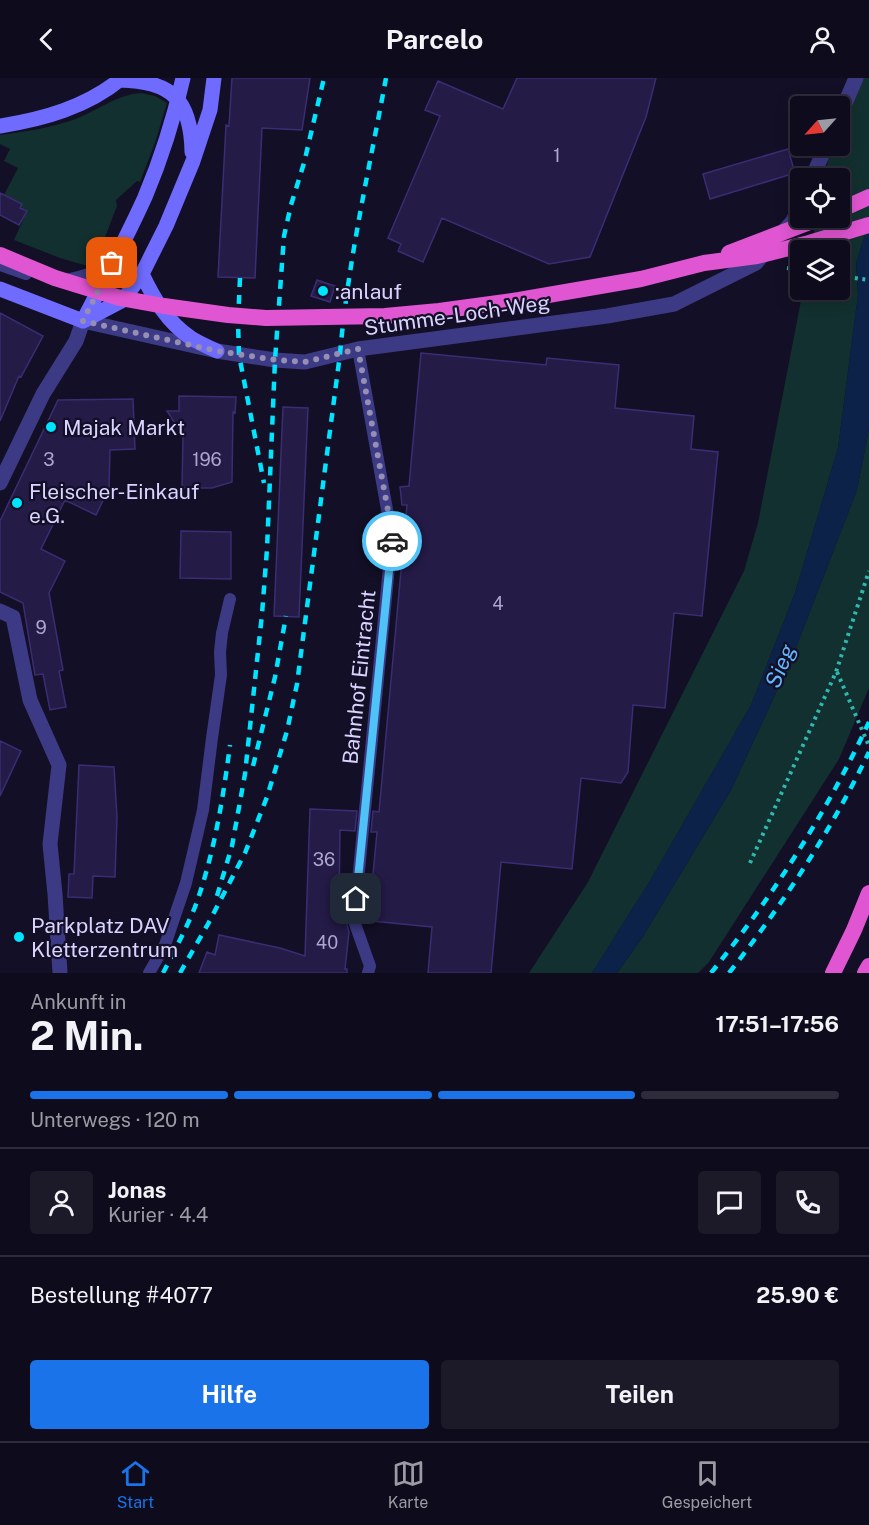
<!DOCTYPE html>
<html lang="de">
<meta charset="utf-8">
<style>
:root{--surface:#0e0b1c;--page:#1c1929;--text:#f1f3f6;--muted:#9b9ba3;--line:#2e2b3b;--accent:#1a73e8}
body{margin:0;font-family:"Public Sans",sans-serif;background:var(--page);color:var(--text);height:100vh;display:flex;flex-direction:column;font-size:22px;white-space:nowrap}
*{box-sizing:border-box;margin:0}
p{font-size:20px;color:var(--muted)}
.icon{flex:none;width:33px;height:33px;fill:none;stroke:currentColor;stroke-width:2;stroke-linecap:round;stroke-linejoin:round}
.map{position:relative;height:895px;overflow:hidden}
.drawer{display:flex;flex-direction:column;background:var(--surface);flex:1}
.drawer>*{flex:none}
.needle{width:39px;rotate:243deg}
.controls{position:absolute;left:790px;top:18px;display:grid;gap:12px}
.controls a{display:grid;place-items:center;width:60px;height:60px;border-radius:6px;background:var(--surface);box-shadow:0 3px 15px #0003,0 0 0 2px var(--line);font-size:30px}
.pin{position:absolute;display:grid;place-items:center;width:51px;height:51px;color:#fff;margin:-26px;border-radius:12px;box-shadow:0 3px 9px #0006}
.courier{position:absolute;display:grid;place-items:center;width:60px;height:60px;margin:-30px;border:4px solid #4fc3f7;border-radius:50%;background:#fff;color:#222;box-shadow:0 2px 8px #0007}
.overview em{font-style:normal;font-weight:700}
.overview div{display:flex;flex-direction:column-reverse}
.overview{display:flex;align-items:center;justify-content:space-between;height:102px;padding:0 30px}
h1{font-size:39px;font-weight:700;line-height:45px}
.bar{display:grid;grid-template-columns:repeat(4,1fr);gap:9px 6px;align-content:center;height:72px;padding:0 30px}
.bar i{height:8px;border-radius:4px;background:var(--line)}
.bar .selected{background:var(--accent)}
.bar p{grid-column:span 4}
.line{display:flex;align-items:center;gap:15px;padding:0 30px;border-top:2px solid var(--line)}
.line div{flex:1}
.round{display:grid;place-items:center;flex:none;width:63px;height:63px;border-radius:6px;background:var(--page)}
.primary-button{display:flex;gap:12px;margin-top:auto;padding:12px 30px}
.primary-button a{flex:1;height:69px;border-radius:6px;background:var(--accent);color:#fff;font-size:24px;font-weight:700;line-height:69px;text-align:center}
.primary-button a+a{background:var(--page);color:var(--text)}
header{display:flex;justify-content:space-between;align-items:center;height:78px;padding:0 30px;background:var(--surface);font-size:27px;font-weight:700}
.tabs{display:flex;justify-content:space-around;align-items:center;height:84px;border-top:2px solid var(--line);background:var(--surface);font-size:16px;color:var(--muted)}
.tabs a{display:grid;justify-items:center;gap:3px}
.tabs .selected{color:var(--accent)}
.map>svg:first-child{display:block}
</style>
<header><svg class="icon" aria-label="back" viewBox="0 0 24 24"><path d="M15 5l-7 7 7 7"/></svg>Parcelo<svg class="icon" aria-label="person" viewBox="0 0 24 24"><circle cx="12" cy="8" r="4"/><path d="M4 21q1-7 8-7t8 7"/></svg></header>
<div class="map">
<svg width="869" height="895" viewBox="0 0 869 895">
<rect width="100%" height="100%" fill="#130f26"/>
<!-- green -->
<path fill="#12302f" d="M856,0h13v144l-13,41 2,32 -20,153 -43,145 -44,112 -98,171 -61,97h-63l59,-91 156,-311 14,-48 45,-233h37v-40h-30l7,-32h23v-40h-16l7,-32h9v-31z
M141,15l14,3 12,7 -12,40 -15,39 -3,-1 -21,19 1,6 -15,39 -11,22 -31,-9 -46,-18 13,-29 -7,-3 2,-4 -18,-9 14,-27 -14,-7 6,-12 -10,-5v-9c24,-3 49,-7 73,-15 22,-8 45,-26 68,-27z
M869,351v259l-30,71 -130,203 -11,11h-81l25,-35 89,-148 61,-132 65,-168z"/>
<!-- water -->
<path fill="#0c2248" d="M869,144v207l-12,61 -65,168 -61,132 -89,148 -25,35h-25l61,-97 98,-171 44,-112 43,-145 20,-153 -2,-32z"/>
<!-- building -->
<path fill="#241b47" stroke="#3b2d73" stroke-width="1.5" d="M232,0h78l-8,52 -40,-2 -7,150 -37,-1 8,-152 3,1z
M517,0h139l-10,39 -56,140 -41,7 -107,-46 -19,44 -25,-11 3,-7 -13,-6 52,-122 -15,-6 13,-29 65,28z
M788,71l7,24 -85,26 -7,-25z
M0,115l22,11 -2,4 7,3 -8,14 -19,-10z
M317,202l18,6 -5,16 -19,-6z
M0,235l43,23 -22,41 -2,-1 -19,45z
M421,275l125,12 1,-7 72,7 -4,43 79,8 -3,33 27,3 -16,164 -28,-3 -9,95 -32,-3 -5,67 -7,11 -40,-5 -9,91 -71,-7 -10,111h-63l4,-46 -70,-7 2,-14h6l7,-74h-6l2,-21 6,1 28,-307h-5l-2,-18 9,-1z
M179,318l57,1 -1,16 -2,-1 -1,70 -20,6h-30l1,-52 -16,-25h12z
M133,321l2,50 -25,1 -1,38 -13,27 -31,-15 -24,49 24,12 -16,32 14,77 -4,1 7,36 -16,3 -7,-36 -8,1 -12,-72 -23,-11v-71l58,-121z
M283,329l25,1 -9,209 -25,-1z
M181,453l50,1v47l-51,-1z
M0,663l21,10 -21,45z
M79,687l35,2 3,50 -2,60 -22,-1 -1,22 -24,-1 1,-23h5z
M310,731l47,2 -2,20 -15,-1 -1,76h8l-1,15 3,11 -4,37h2v4h-148l8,-21 8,3 4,-20 61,13 25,8z"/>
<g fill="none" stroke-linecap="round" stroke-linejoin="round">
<!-- path -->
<path stroke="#2fb8b0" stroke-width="4" stroke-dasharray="3 4.5" stroke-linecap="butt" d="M787,190l14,2
M840,198l29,4
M837,594l32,74
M750,785l86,-191 33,-101"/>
<!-- service -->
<path stroke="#3d3a85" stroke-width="12" d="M0,187l26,9
M66,202c17,-3 31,-8 46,-17
M358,271l34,188 -38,384 16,45 -2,7
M149,895l16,-28 21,-62 17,-73 9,-72 9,-63 -1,-23 2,-19 8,-34"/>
<!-- minor -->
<path stroke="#3d3a85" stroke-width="15" d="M840,37l16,-37
M812,100l14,-32
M781,156l12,-13 8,-18
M0,405l43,-89 33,-53 7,-20 134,30 58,9 30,2 53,-13 249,-33 67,-12 82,-41 9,-11
M0,533l13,6 17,83 29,65 -9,79 5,50 5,79"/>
<!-- secondary -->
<path stroke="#6f6bff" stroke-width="15" d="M120,2c52,1 71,20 72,72
M0,48c44,-7 87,-19 122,-48
M142,196c12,25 25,48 49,64 8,5 17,9 26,13
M0,211l83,32
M83,243l40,-21 19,-26 24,-48 27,-65 17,-51 4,-32
M83,243c21,-41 43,-82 62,-124 16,-38 29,-79 38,-119"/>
<!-- trunk -->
<path stroke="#e055d1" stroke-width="16" d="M840,132l29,-13
M833,895l21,-43 15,-37
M865,895l4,-7"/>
<!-- rail -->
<path stroke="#00e5ff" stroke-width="4.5" stroke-dasharray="9 8" stroke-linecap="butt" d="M240,200l-2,44 1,33 25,128
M253,688l22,-89 11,-61
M217,818l15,-50 13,-72 17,-160 5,-65 8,-189 9,-124 7,-31 13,-42 20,-85
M163,895c11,-21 23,-44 32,-66 19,-52 28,-108 35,-162
M180,895l28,-49 37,-71 22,-56 20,-66 10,-47 43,-330c8,-93 29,-184 46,-276
M711,895c62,-77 116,-161 158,-251
M729,895c54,-69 102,-142 140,-221"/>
<!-- trunk-bridge -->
<path stroke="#e055d1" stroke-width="16" d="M729,175l91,-35
M0,177l55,23 65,20 44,8 64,9 38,3 119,-2 54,-5 80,-11 122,-21 63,-16 53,-7 52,-13 60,-18"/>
</g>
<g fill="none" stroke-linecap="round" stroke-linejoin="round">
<!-- done -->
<path stroke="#948fb3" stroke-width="6" stroke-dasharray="0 10.8" d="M112,185l-29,58 134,30 59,9 29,2 53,-13 31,167 3,25"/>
<!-- route -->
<path stroke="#4fc3f7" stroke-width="8" d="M356,821l36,-358"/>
</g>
<!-- markers -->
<g fill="#00e5ff" stroke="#130f26" stroke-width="2">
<circle cx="323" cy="213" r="6"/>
<circle cx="51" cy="349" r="6"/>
<circle cx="17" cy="425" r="6"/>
<circle cx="19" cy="859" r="6"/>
</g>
<g text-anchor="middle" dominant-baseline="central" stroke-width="4.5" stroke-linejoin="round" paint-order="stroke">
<!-- number labels -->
<g font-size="18" fill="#aca6d1">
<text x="557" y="77">1</text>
<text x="49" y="381">3</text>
<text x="207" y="381">196</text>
<text x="498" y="525">4</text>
<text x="41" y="549">9</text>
<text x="324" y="781">36</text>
<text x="327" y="864">40</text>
</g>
<!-- poi labels -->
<g font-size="21" fill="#d9d4ff" stroke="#130f26" text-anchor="start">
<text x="335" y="213">:anlauf</text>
<text x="63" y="349">Majak Markt</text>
<text x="29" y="413">Fleischer-Einkauf<tspan x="29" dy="24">e.G.</tspan></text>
<text x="31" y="847">Parkplatz DAV<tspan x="31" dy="24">Kletterzentrum</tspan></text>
</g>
<!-- street labels -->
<g font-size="21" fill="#d9d4ff" stroke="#130f26">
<text transform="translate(457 237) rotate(-8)">Stumme-Loch-Weg</text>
<text transform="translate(359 599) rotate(-84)">Bahnhof Eintracht</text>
</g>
<!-- water labels -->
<g font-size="22" font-style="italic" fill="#62b6ff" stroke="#130f26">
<text transform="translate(780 588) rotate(-67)">Sieg</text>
</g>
</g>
</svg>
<div class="controls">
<a><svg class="needle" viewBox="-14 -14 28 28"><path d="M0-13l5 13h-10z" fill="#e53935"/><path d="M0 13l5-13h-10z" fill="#9b9ba3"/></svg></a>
<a><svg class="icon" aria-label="locate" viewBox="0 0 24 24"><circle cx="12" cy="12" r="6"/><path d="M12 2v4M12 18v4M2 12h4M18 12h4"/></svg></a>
<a><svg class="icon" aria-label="layers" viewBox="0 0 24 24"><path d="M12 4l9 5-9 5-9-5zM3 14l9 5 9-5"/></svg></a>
</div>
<div class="pin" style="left:112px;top:185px;background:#ea580c"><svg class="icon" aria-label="bag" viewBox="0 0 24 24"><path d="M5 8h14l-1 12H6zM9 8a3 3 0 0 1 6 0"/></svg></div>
<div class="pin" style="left:356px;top:821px;background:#1f2937"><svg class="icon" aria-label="home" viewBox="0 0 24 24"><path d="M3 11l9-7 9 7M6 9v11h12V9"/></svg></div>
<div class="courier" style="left:392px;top:463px"><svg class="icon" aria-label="car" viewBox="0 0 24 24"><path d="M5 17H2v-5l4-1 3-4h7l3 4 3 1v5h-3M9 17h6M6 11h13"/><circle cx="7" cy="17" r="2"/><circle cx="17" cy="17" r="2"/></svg></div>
</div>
<section class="drawer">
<div class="overview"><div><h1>2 Min.</h1><p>Ankunft in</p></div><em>17:51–17:56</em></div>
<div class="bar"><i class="selected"></i><i class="selected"></i><i class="selected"></i><i></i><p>Unterwegs · 120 m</p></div>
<div class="line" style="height:108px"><a class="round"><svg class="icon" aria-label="person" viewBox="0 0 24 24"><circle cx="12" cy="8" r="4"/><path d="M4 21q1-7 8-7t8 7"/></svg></a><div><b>Jonas</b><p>Kurier · 4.4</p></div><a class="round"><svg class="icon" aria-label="chat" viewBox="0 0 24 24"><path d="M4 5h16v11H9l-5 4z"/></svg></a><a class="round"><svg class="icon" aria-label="phone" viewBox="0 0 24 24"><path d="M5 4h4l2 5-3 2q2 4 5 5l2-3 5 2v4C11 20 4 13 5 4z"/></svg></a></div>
<div class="line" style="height:78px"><div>Bestellung #4077</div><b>25.90 €</b></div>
<div class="primary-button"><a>Hilfe</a><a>Teilen</a></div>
</section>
<nav class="tabs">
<a class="selected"><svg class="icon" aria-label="home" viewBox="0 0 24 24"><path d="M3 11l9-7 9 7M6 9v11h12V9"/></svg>Start</a>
<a><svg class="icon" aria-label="map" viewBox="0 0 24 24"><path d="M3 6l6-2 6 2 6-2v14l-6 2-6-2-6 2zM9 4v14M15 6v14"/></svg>Karte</a>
<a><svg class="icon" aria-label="saved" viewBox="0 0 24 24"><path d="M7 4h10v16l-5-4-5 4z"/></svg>Gespeichert</a>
</nav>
